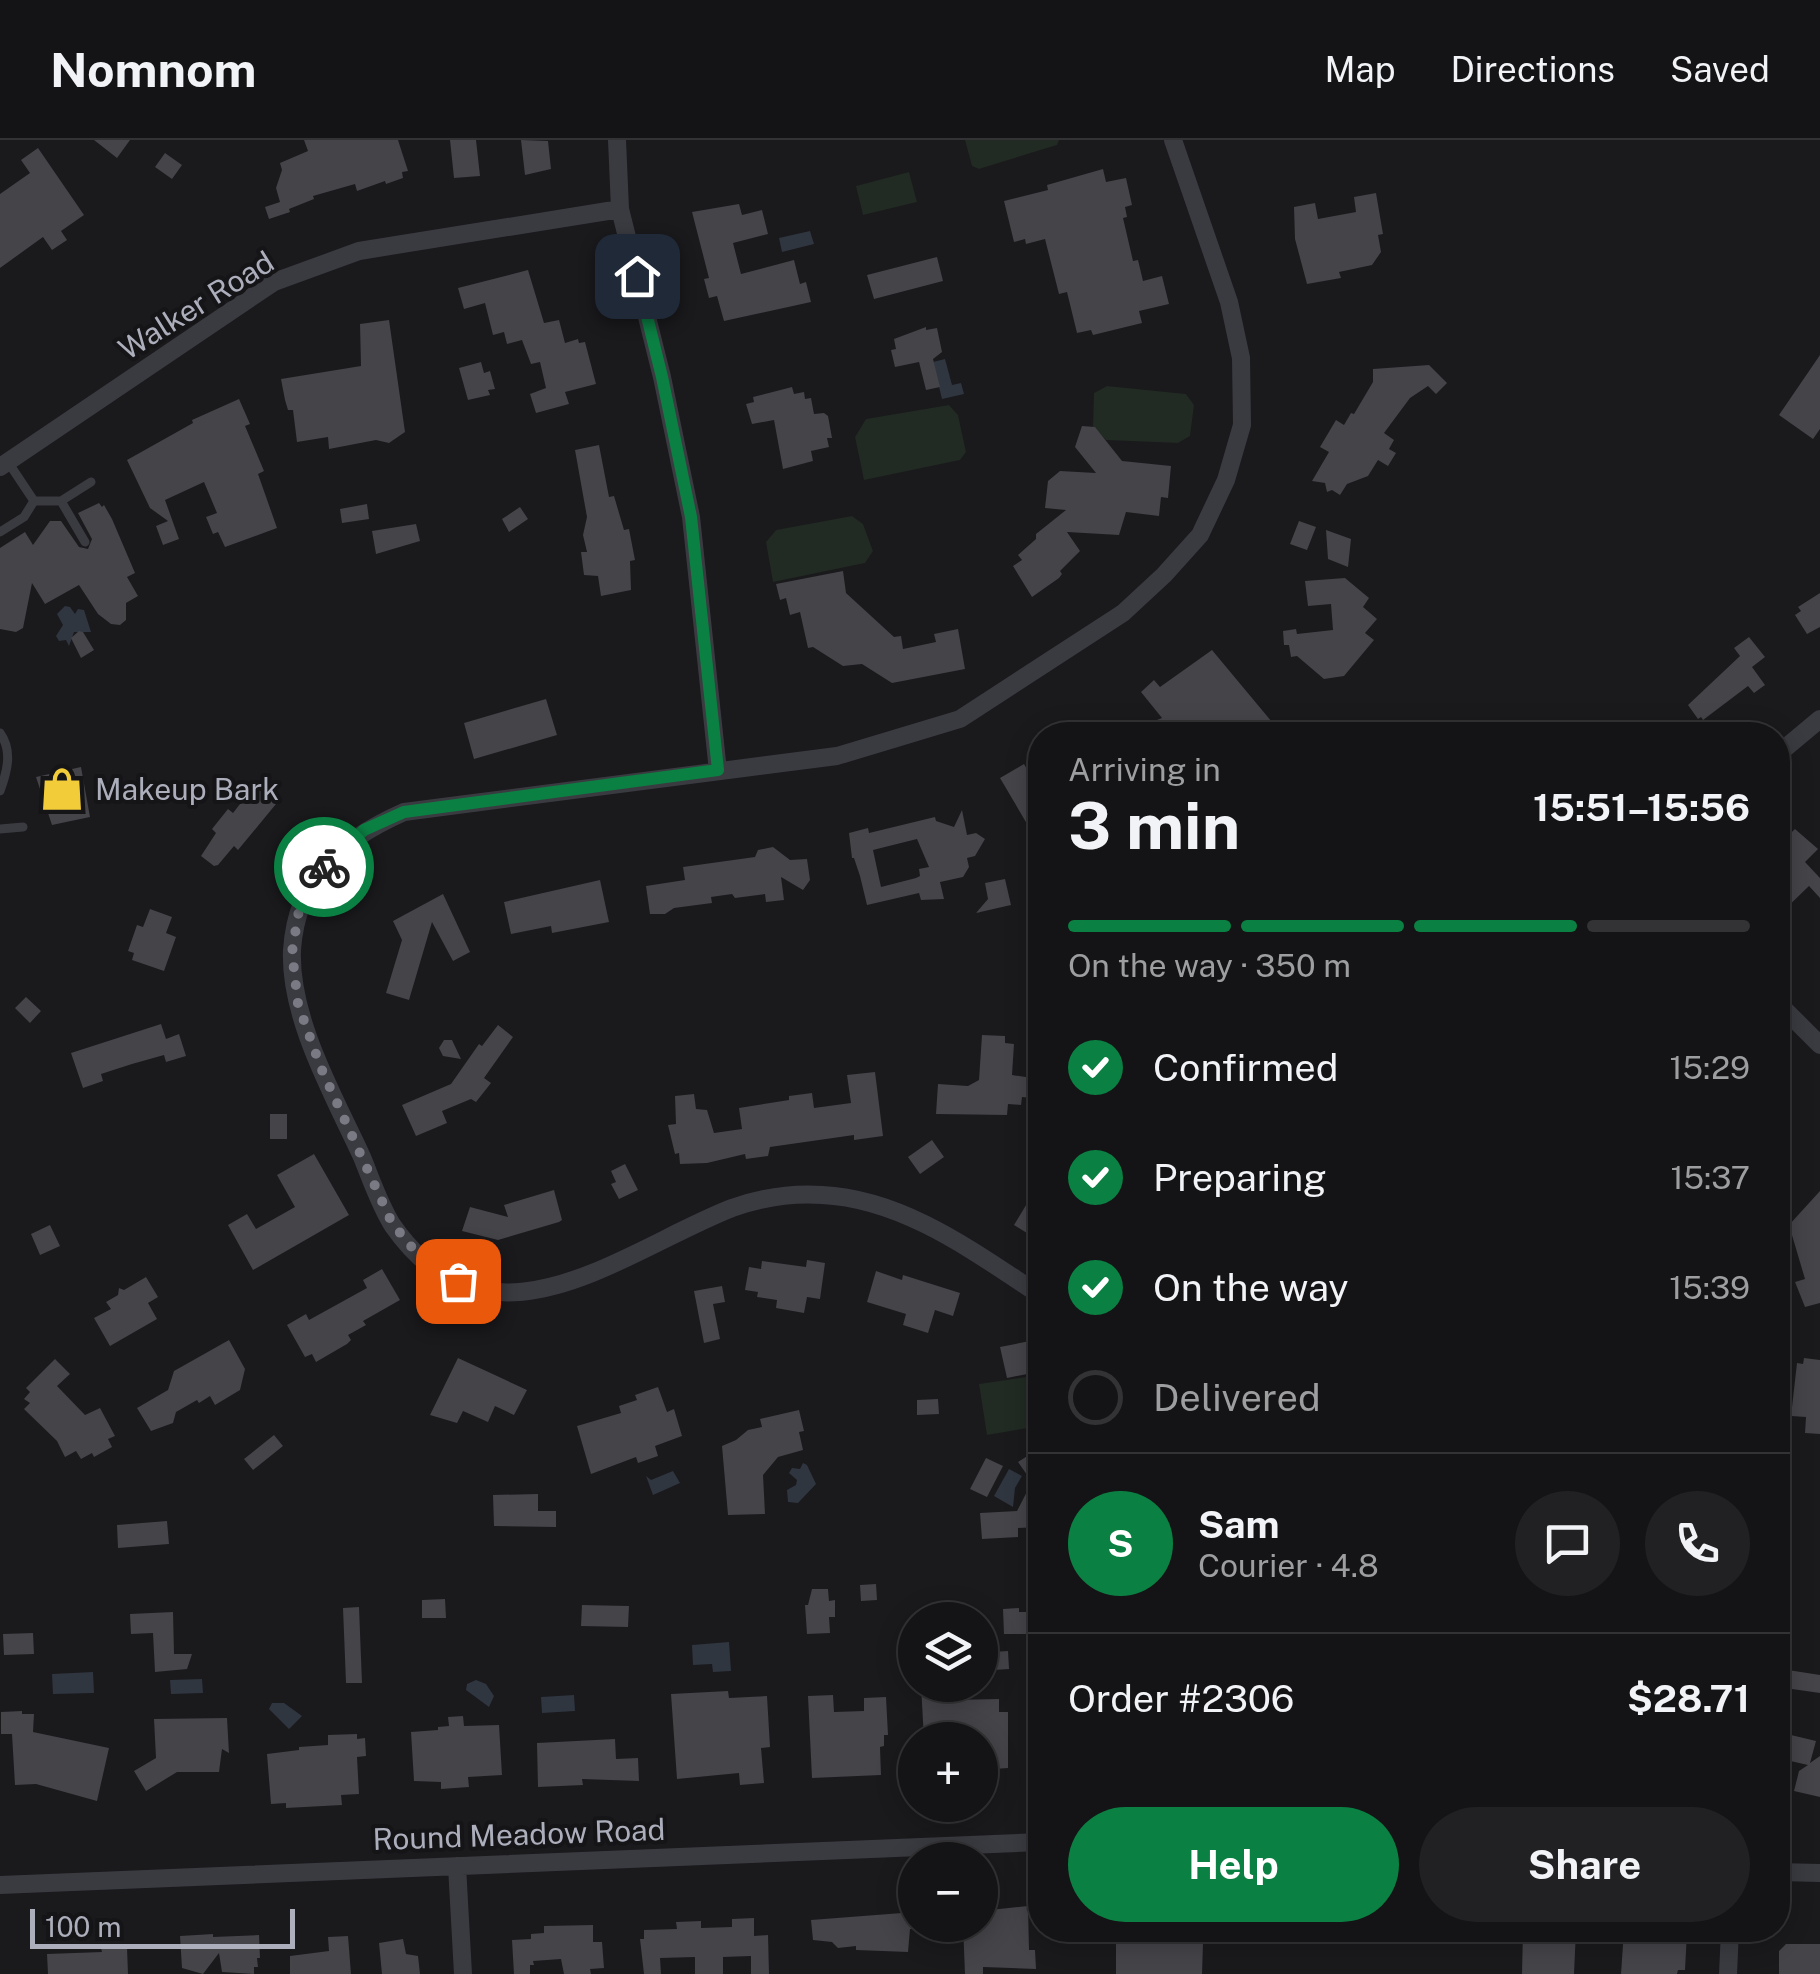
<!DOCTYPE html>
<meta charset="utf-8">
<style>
:root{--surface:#141315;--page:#212022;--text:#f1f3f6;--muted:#9d9ea0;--line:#333234;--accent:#0b8043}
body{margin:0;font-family:"Public Sans",sans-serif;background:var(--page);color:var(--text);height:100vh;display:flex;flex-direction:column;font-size:38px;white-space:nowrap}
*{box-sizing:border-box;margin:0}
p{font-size:32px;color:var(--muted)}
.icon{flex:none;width:55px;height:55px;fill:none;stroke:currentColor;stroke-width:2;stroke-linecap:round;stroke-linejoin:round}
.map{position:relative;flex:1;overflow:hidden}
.side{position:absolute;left:1028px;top:582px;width:762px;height:1220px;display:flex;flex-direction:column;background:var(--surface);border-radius:40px;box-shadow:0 5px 25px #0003,0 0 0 2px var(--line)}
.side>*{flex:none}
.controls{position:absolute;left:898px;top:1462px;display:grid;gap:20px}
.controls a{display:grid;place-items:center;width:100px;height:100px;border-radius:50%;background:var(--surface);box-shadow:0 5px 25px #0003,0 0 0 2px var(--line);font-size:50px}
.scale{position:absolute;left:30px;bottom:25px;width:265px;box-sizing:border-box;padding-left:10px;border:5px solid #acafbb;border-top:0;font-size:28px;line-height:35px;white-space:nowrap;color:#acafbb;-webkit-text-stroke:8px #151417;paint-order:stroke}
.pin{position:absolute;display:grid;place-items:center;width:85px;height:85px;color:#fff;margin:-42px;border-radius:20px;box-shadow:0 5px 15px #0006}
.courier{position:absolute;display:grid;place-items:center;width:100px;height:100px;margin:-50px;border:8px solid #0b8043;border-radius:50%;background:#fff;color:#222;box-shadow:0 2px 12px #0007}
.overview em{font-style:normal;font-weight:700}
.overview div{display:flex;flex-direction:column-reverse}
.overview{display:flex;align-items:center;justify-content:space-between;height:170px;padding:0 40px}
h1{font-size:65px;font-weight:700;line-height:75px}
.bar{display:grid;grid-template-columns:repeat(4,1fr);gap:15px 10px;align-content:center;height:120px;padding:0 40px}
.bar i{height:12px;border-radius:8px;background:var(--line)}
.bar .current{background:var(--accent)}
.bar p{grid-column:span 4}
.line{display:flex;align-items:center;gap:25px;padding:0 40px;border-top:2px solid var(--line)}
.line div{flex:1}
.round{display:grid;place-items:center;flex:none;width:105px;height:105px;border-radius:52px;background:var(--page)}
ol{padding:0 40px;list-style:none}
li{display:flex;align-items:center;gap:30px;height:110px}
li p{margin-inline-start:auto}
li .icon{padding:10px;border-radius:50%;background:var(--accent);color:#fff;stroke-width:4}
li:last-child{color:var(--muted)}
li i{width:55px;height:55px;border:5px solid var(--line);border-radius:50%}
.cta{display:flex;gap:20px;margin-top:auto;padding:20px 40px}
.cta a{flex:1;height:115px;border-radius:60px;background:var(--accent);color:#fff;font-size:40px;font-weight:700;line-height:115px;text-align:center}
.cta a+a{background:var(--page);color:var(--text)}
header{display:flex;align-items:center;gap:60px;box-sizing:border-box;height:140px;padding:0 50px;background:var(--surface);border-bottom:2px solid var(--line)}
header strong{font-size:48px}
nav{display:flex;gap:55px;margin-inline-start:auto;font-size:35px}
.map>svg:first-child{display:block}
</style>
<header>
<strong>Nomnom</strong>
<nav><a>Map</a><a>Directions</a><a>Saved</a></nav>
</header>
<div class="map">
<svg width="1820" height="1834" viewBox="0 0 1820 1834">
<rect width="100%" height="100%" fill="#1a191c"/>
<!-- green -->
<path fill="#212a23" d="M965,0h94l-2,5 -78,24 -7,-3z
M909,32l8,30 -54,13 -7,-29z
M1107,246l79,8 8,11 -4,31 -12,7 -72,-3 -13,-13 1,-34z
M949,265l9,10 8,37 -6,8 -96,20 -9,-43 11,-18z
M852,376l11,8 10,27 -8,12 -92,19 -7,-40 10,-12z
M1040,1235v51l-53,9 -8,-51z"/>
<!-- water -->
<path fill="#2f3640" d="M810,91l4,13 -32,8 -3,-14z
M945,219l7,26 9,-2 3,11 -22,5 -9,-37z
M65,466l5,1 5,7 3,-5 6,1 7,22h-17l-5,14 -3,-6 -7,1 -3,-5 7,-11 -6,-11z
M803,1323l4,2 9,19 -18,19 -10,-1 -1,-12 9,-5 1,-5 -8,-7 3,-5 8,1z
M1009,1329l13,7 -7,12 -2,19 -19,-11z
M673,1331l7,12 -27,12 -7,-19 5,4z
M729,1502l2,29 -18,1 -1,-8 -19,1 -1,-20z
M93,1532l1,21 -41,1 -1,-20z
M202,1539l1,14 -32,1 -1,-14z
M476,1540l10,4 8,12 -5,11 -23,-17 1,-6z
M574,1555l1,16 -33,2 -1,-16z
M272,1563h12l18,13 -13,13 -20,-20z"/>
<!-- building -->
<path fill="#444449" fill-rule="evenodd" d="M94,0h36l-13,18z
M304,0h94l10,31 -6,1 1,6 -17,6 -1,-3 -28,10 -2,-7 -42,12 1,3 -25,10 1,3 -21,7 -4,-12 15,-5 -4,-14 6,-18 -2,-7 28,-12z
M450,0h26l4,36 -26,2z
M521,0l27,1 3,28 -26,6z
M38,8l46,67 -23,16 6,9 -15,10 -9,-13 -43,31v-74l30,-21 -9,-13z
M165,13l17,12 -10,14 -17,-12z
M1103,29l3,13 20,-4 6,27 -7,2 2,10 -4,1 10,43 5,-1 5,21 19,-5 7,28 -30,7 3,12 -49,12 -2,-5 -14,3 -10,-41 -8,2 -14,-55 -19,5 -1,-5 -11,3 -10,-41 44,-11 -1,-5z
M1376,53l7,41 -5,1 3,17 -9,13 -33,7 2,6 -34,6 -12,-45 -1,-32 21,-4 3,16 38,-7 -2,-15z
M739,64l3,11 20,-5 6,24 -35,9 8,31 53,-14 6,24 6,-2 5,20 -87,19 -7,-25 -8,2 -5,-19 5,-1 -17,-66z
M937,117l6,24 -69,18 -7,-24z
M528,130l16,53 15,-3 6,23 13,-4 1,4 6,-1 11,42 -31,8 4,12 -33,9 -6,-19 16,-6 -6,-26 -9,2 -9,-24 -15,4 -3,-12 -11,3 -8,-32 -21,6 -6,-21z
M389,180l16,112 -16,11 -13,-3 -47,9 -1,-12 -31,5 -4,-32h-5l-3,-10 -4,-21 80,-13 -1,-42z
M926,187v3l11,-2 5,24 -9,7 7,28 -14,3 -7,-28 -24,5 -4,-17 5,-1 -2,-10z
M1820,215v74l-7,10 -34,-24z
M481,222l3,11 6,-2 5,18 -7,1 2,5 -22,5 -9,-32z
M1429,225l18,18 -11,11 -8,-8 -18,12 -26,35 10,7 -5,9 7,4 -8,13 -10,-6 -10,16 -21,8 -7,11 -8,-5 -5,2 -2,-9 -13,-2 17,-29 -9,-5 16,-27 8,5 7,-12 3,1 19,-32v-13z
M792,247l2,7 10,-2 1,7 6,-1 3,16 10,-1 4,3 4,22h-5l2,9 -18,4 2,10 -30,8 -9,-49 -22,4 -6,-20 8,-2 -1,-5z
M239,259l11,25 -5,2 19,45 -6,3 19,54 -52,19 -7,-15 -5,2 -7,-17 11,-4 -13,-31 -39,18 14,39 -16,6 -7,-19 12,-5 -18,-13 -23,-48 66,-37 -1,-3z
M1082,286l13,1 27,34 49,5 -3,32 -7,-1 -2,19 -33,-4 -7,23 -52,-3 13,19 -20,20 2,3 -3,4 -27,19 -19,-31 9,-6 -4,-5 18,-16v-5l30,-24 -21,-2 3,-27 12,-10 36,2 -21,-26z
M599,305l10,52 5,-1 10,34 5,-1 6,31 -5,1 1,29 -30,6 -3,-20 -14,-1 -3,-23h6l-4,-17 4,-18 -12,-67z
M99,363l3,4 2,-2 8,14 23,54 -8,4 11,19 -12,7v17l-6,5 -9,-1 -13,-10 -19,-29 -34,19 -13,-21 -9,45 -7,4 -16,-3v-81l25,-16 8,13 17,-24h11l18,26 9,2 4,-10 -14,-26z
M367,364l2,15 -27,4 -2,-14z
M520,367l8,12 -19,13 -7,-13z
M1299,381l17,6 -9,23 -17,-6z
M416,384l4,17 -44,13 -4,-23z
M1326,390l25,9 -3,28 -20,-8z
M843,431l3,22 48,44 7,-1 2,13 33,-7 -2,-8 24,-5 7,40 -73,14 -30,-19 -19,2 -30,-19 -5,1 -8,-36 -10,3 -4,-17 -6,2 -4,-16z
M1345,438l24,20 -6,9 14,12 -12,14 9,7 -30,36 -20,3 -27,-23 -6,1 -2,-12h-5l-1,-14 13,-2 1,5 36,-4 -2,-26 -23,2 -3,-25z
M1820,453v34l-13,7 -12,-19 6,-4 -3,-4z
M79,491l4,1 11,18 -13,8 -10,-20z
M1749,497l16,20 -13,10 13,18 -11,8 -6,-7 -45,34 -2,-3 -3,2 -10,-14 52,-49 -6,-8z
M1212,510l60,72 -16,13h-86l-13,-15 5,-2 -21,-26 13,-12 6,7z
M546,559l11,36 -83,24 -10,-36z
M1024,624l4,7 12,-7v82l-40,-68z
M81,627l9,50 -38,8 -16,-48z
M262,643l17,14 -3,7 -38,46 -4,-4 -16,19 -4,1 -13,-10 15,-23 -4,-4 16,-20 5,4 21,-27 3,3z
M962,670l5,25 9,-2 9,6 -10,17 -8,2 2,9 -6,10 -23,5 4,17 -23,1 -2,-7 -52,12 -7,-29 -6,-18h-2l-3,-25 19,-5 1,5 66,-16 1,4 18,6zM917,699l12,28 -10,2 1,7 -4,2 -35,9 -8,-37z
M1795,689l23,20 -13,13 15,16v20l-11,-12 -31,30v-71z
M773,707l17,13 17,-1 3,21 -7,10 -22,-13 3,23 -18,2 -1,-8 -30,4 -3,-4 -21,3 1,6 -38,5 -9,6h-15l-4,-28 39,-6 -2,-13 72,-10 3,-7z
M1005,739l6,26 -35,8 12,-14 -3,-16z
M600,740l9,42 -57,11 -1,-7 -40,8 -7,-32z
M443,754l27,58 -17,9 -21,-39 -23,78 -23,-7 16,-53 -9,-19z
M150,769l22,8 -6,16 10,4 -12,34 -32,-11 2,-7 -6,-2 9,-26 6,2z
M26,857l15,14 -11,12 -15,-15z
M161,884l5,15 13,-5 7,22 -20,6 -2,-7 -32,9 -31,10 2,7 -20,7 -12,-35z
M498,885l15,12 -29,41 7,5 -15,19 -5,-3 -29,12 5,12 -31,13 -14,-31 49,-21 28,-40 3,2z
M982,895l23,1v7l9,1 -2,31 27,4 -1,16 -5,-1v4l-11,-1 -1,8 -13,-1 -1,11 -71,-1 2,-30 30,2 11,-6z
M444,900h8l9,19 -18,-3 -4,-8z
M875,932l8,64 -29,4v-5l-84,12 -2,9 -22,3 -1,-5 -38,9 -27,1 -1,-11 -4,1 -7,-29 8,-1 -1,-28 19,-2 2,15 11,1 7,23 28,-4 -3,-21 50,-8v-4l23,-3 2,15 37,-5 -4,-28z
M270,974h17v25h-17z
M932,1000l12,17 -24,17 -12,-17z
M314,1014l35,61 -96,55 -25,-45 19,-11 9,15 39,-22 -18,-32z
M625,1024l13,26 -19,9 -8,-15 5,-2 -5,-11z
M1040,1042v59l-26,-16z
M554,1050l8,30 -3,2 -61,18 -36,-9 8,-24 38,10 -4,-12z
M1820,1051v112l-15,4 -10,-25 10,-3 -16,-54z
M50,1085l10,21 -20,9 -9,-21z
M807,1120l18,3 -5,36 -13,-2 -3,16 -28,-5 1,-8 -20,-3 1,-5 -13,-2 4,-23 12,2 1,-8 44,6z
M382,1129l18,31 -37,21 3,4 -18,10 3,5 -4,4 -31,18 -4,-8 -7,3 -18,-32 19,-11 3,6 58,-32 -4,-8z
M876,1131l26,9 1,-5 57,18 -7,23 -18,-6 -7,23 -25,-8 3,-11 -39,-12z
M146,1137l12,20 -10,6 9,16 -47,27 -16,-28 17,-9 -5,-7 12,-7 1,-7 5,2z
M722,1146l3,16 -12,2 7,35 -16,4 -10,-52z
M229,1200l16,29 -5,21 -25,15 -5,-9 -11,7 -2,-3 -21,12 -3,11 -22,8 -14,-23 31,-18 6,-19z
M1030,1201l7,31 -30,6 -7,-31z
M458,1218l69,32 -13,25 -19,-9 -7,16 -25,-11 -6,12 -27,-8z
M1804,1218l16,2v74l-15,-1 1,-16 -15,-1 6,-53 6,1z
M55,1219l15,15 -13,12 28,29 15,-7 15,28 -7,3 4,8 -18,10 -2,-4 -11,6 -5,-8 -11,6 -8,-16 -33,-32 6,-6 -6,-4 6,-7 -4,-4z
M658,1247l9,25 7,-3 8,27 -27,10 3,10 -20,7 -2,-6 -45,17 -14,-48 44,-13 -2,-7 18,-6 -2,-5z
M938,1259l1,15 -22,1v-15z
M799,1270l5,21 -5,1 4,18 -25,7 -15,18 2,39 -37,1 -6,-69 14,-6 12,-10 14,-3 -2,-8z
M274,1295l9,11 -30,24 -9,-11z
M1035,1311l5,7v69l-22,1v9l-36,2 -2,-26 37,-2 15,-29 -14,-20z
M986,1318l17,8 -16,31 -17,-8z
M538,1354v17h18v16l-62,-1 -1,-31z
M167,1381l2,23 -51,4 -1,-23z
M876,1444l1,16 -16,1 -1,-16z
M812,1449h16l1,12 6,-1v17h-6l1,16 -23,1 -2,-29h3z
M445,1459l1,19h-24v-18z
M582,1465l47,1 -1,21 -47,-1z
M359,1467l3,76h-16l-3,-75z
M1019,1468v4h8l1,22h-24l-1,-25z
M173,1472l1,42h18l-5,15 -32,3 -2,-39 -22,1 -1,-20z
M33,1493l1,21 -30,1 -1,-21z
M1008,1511l1,18 -15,1 -1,-18z
M1788,1530l32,5v18l-35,-5z
M921,1545h29v15l49,-1v13h9v56l-28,2v-30h-56z
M728,1551l1,7 38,-2 3,51 -9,1 3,35 -24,2 -1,-12 -62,6 -6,-85z
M833,1555l1,17 30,-1v-13l22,-1 2,38h-4v11l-4,1 1,28 -69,3 -4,-82z
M22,1571v3h12l-1,18 76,16 -12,53 -61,-17 -21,1 -3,-51h-11v-22z
M463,1576l1,10 35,-1 3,50 -34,2 1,10 -28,2v-7l-27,-1 -3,-49 27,-2v-3l11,-1 -1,-9z
M227,1578l2,35 -7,-4 -3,23h-42l-31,19 -12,-20 22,-13 -2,-39z
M357,1594v5l8,-1 1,18 -9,1 2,37 -18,1 1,10 -56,3v-5l-15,1 -4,-50 32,-4v-3l29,-2v-10z
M1791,1595l25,6 -6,22 10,-7v41l-26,-6 5,-20 9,-6 -22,-5z
M615,1599l1,20 22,-1 1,23 -57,-2 1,6 -45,2 -1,-44z
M1028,1766l1,44h6l1,19 -53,-2v7h-18l-2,-49h17v-14z
M915,1772v17h-5l-2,23 -52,-2v-4l-18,2 -6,-6 -19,-2 -2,-20z
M754,1778v18l14,-1 1,39h-18v-18l-28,1v17h-28v-17l-35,1 1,16h-17l-4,-35h4v-9l33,-1 -1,-7 25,-1v7l31,-1v-8z
M593,1785v17h9l2,26 -14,1 1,5h-27l-3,-15 -28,2 1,4h-4v9h-16l-2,-34 19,-1v-5l13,-1v-7z
M1116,1790h23l-1,10 65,4 -1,30h-86z
M1523,1790h53l-2,44h-52z
M1624,1790l63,2 -2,38h-7l-1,4h-56z
M213,1794v3l46,-2 1,23h-3l1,9h-4v7l-32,-2 -3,-19 -16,21 -21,-6 -2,-32z
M348,1796l3,38h-61v-18l39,-5 -1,-14z
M403,1799l3,15 12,2 2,18h-38l-3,-31z
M1786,1804h34v30h-41v-23z
M127,1807l1,27h-80l-1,-20 55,-2 -1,-4z"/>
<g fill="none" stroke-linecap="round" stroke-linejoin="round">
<!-- service -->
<path stroke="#3a3b41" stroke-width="9" d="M8,322l26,39
M61,361l24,41
M0,392l24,-15 10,-16h27l30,-19
M0,593c13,18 7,39 0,58
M0,689l23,-2"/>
<!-- minor -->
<path stroke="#3a3b41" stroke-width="18" d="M617,0l3,69 42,168 29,140 27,254
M0,327l274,-185 85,-31 261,-42
M1778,614l42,-35
M1778,863l42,42
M1040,1155c-66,-43 -136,-96 -218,-100 -30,-2 -62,3 -90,13 -110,43 -242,156 -339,18 -13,-20 -22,-47 -31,-69 -28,-61 -73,-139 -70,-207 5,-74 49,-110 112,-138l433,-56 123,-37 163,-106 41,-38 36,-40 26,-55 16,-55 -1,-67 -12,-56 -56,-162
M457,1726l6,108
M1778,1732l42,1
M0,1745l1040,-43
M1728,1834l2,-44"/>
</g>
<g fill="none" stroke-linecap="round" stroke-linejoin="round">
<!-- done -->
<path stroke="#797a83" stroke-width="10" stroke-dasharray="0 18" d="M324,727l-24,37 -8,48 6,52 23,64 71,155 27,33 39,25"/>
<!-- route -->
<path stroke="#0b8043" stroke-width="12" d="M324,727l40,-37 40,-18 314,-42 -27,-253 -29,-140 -25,-101"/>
</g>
<!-- icons -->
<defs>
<g id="shop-bare" transform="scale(3.45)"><path d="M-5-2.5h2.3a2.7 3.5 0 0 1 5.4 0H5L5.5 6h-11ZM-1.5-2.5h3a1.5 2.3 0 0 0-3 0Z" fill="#f3cc3a" stroke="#151417" stroke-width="2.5" paint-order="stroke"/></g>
</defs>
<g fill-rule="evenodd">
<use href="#shop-bare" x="62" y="649"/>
</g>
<g text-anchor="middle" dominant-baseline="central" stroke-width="8" stroke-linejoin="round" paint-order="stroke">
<!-- street labels -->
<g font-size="30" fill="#acafbb" stroke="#151417">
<text transform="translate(196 165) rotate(-32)">Walker Road</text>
<text transform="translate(519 1694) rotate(-2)">Round Meadow Road</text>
</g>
<!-- poi labels -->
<g font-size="30" fill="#acafbb" stroke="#151417" text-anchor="start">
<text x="95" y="649">Makeup Bark</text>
</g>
</g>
</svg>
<div class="controls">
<a><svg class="icon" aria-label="layers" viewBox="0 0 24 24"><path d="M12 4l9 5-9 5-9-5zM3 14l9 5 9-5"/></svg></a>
<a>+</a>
<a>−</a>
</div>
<div class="scale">100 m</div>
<div class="pin" style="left:458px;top:1141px;background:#ea580c"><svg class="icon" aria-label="bag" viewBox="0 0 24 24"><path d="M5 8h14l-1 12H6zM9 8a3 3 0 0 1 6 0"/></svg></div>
<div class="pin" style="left:637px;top:136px;background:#1f2937"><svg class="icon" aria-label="home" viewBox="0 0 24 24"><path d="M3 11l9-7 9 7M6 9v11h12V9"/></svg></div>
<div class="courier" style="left:324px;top:727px"><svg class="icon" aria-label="bike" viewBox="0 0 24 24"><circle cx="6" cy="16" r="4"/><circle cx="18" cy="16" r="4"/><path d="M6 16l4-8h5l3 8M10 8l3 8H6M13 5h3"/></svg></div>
<section class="side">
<div class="overview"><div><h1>3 min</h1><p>Arriving in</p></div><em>15:51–15:56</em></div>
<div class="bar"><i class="current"></i><i class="current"></i><i class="current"></i><i></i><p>On the way · 350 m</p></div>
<ol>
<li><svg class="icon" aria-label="check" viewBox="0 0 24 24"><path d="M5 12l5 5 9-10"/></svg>Confirmed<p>15:29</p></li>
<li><svg class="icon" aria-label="check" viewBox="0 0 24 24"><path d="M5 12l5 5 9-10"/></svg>Preparing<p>15:37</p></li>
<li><svg class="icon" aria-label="check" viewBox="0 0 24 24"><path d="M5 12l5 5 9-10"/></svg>On the way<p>15:39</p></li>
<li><i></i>Delivered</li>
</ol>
<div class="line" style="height:180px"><b class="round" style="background:var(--accent);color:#fff">S</b><div><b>Sam</b><p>Courier · 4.8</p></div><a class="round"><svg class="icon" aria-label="chat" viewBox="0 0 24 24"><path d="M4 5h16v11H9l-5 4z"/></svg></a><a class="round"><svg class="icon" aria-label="phone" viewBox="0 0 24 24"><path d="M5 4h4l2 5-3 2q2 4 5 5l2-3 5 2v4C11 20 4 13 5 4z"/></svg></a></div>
<div class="line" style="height:130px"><div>Order #2306</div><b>$28.71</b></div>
<div class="cta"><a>Help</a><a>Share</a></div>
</section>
</div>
